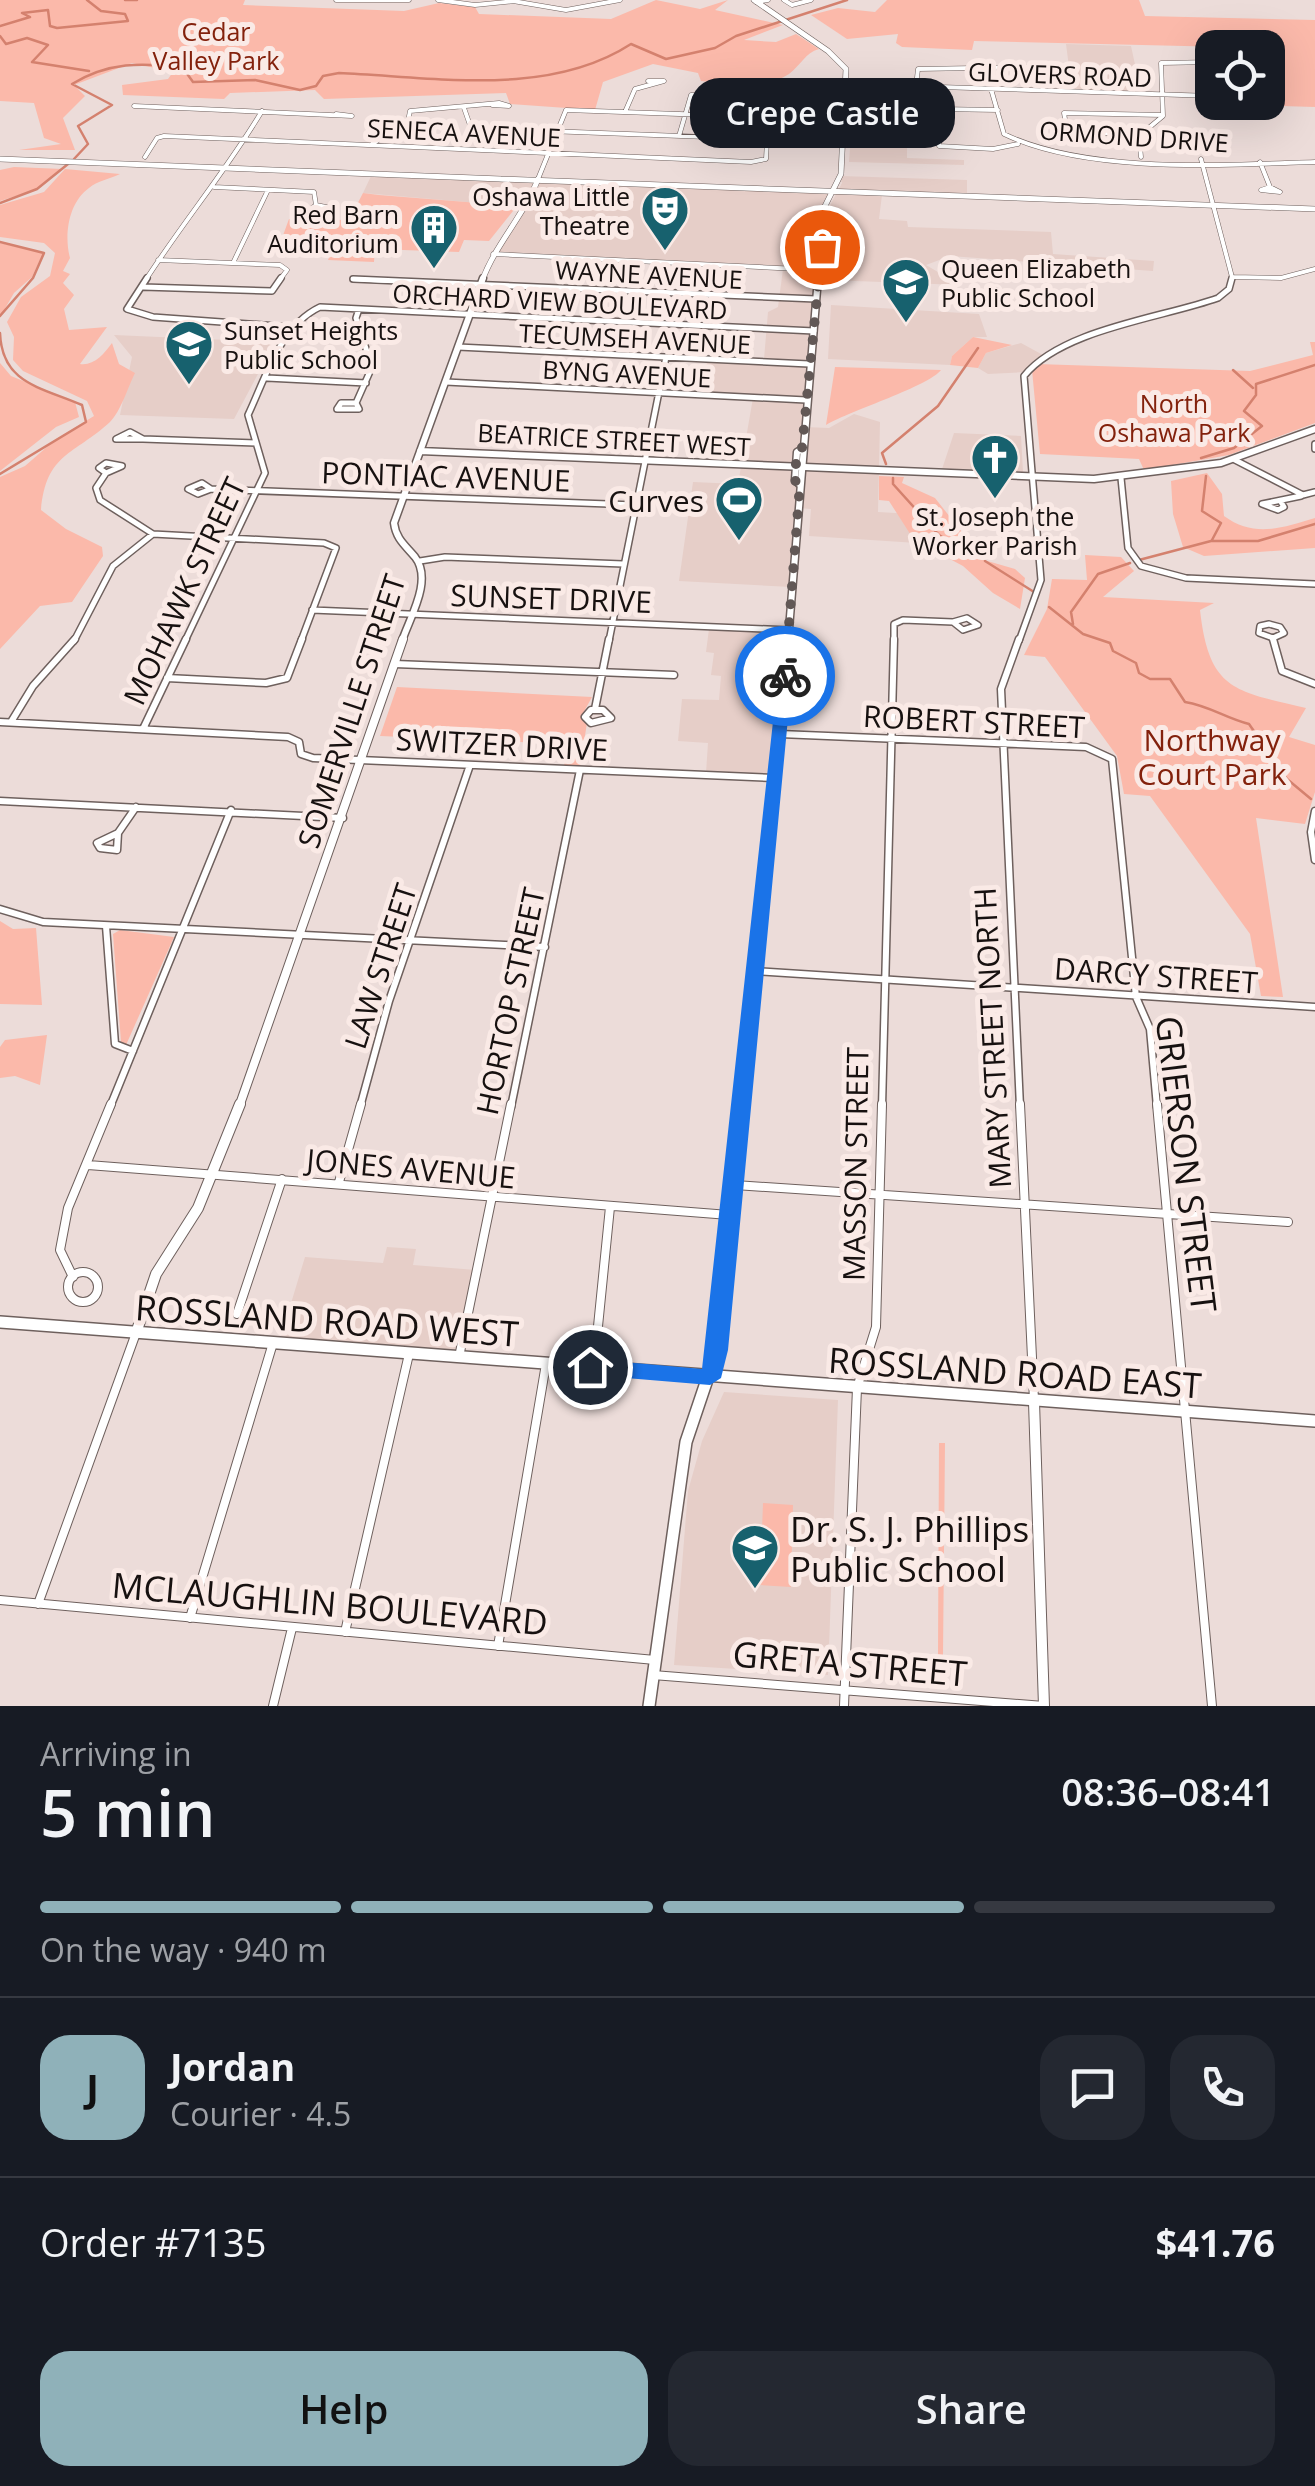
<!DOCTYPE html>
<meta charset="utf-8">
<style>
:root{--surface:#171b24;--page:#242831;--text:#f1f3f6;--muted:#9ea1a6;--line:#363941;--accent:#8fb1b9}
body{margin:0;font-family:"Open Sans",sans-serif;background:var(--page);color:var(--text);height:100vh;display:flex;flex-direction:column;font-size:38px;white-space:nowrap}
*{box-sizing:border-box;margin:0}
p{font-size:32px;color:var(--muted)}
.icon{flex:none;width:55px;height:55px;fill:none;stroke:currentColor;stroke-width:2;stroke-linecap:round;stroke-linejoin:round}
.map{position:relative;height:1706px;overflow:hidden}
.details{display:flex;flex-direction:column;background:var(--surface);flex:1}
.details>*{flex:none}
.controls{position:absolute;left:1195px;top:30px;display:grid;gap:20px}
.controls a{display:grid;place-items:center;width:90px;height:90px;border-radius:20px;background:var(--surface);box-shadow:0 10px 40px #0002;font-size:50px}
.pin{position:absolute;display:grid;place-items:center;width:85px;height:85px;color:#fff;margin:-42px;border:5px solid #fff;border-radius:50%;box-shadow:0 2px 10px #0007}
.courier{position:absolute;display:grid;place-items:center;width:100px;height:100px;margin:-50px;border:8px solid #1a73e8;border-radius:50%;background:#fff;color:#222;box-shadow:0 2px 12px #0007}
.bubble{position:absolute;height:70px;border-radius:30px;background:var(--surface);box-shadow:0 10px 40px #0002;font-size:32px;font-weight:600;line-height:70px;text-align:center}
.summary em{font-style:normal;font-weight:600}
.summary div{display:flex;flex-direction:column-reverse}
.summary{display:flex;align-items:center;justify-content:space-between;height:170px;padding:0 40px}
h1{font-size:65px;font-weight:600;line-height:75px}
.bar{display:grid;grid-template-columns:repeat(4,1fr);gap:15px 10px;align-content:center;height:120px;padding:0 40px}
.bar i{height:12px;border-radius:8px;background:var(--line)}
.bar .on{background:var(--accent)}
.bar p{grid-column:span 4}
.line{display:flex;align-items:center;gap:25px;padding:0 40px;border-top:2px solid var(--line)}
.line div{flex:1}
.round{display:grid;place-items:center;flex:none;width:105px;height:105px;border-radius:30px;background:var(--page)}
.button{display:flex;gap:20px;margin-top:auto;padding:20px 40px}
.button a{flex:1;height:115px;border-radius:30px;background:var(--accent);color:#111;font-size:40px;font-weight:600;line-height:115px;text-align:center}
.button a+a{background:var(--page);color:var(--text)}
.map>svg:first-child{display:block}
</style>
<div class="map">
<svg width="1315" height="1706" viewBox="0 0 1315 1706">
<rect width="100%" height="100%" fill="#ecdcd9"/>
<!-- built -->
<path fill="#e6cec8" d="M1066,44l65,2 10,46 -69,-2z
M851,135l56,2v21l57,2v5l-115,-3z
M372,174l457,19 -5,15 3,3 15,-28 -2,-7 127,4v16l-85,-1 -3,24 28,2 1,6 143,5 2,22 101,7 -1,10 -203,-15 -24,9 34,20 -131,-5 -7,-30 -17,177 24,1 25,-14 26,8 -2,90 35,2 4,29 -108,-7 2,-27 -13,-1 -7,79 -112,-6 14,-99 45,2 15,-86 -53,-5 8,-35 56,1 4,-47 10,-5 5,-38 -291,-15 32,-47 -161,-14z
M831,305l148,9 8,23h-14l-21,19 -2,9 -122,-6z
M114,335l161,7 -41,77 -114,-4 12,-58z
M1021,343l22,12 -18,17 -37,2 -10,-6 8,-15z
M954,433l67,3 2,36 -81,-3z
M709,629l79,3 -12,144 -70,-3 2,-30 -30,-2 4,-42 37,1 2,-24 -10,-1 3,-22 -8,-1z
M387,1247l29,2 -3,16 63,5 -18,88 -179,-15 26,-86 78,6z
M724,1392l114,8 -10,275 -154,-10 14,-174 14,-50z"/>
<!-- green -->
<path fill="#fbb9aa" d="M0,0h245l-2,5 161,6 35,-8 36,4 4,7 132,5 45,-19 44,9 28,-9 -13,10 68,15 -39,15 32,2 20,-8 23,15c-14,4 -18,16 -30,25 -24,16 -60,10 -88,7l-3,-8 -45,-9 -50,18 -8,28 -85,-6 -4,-11 -182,6 -9,-9 -85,3 -6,6 -101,-4 -1,-10 46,-6 5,-7 -41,-9 -58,22 11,11 -22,22 12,32h-56l42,-6 -17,-6 -10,-35 -34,-2z
M887,0h252l6,16 170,4v87l-34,-1 -13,-37v-21l-294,-7 -2,9 -70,-3 -6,-4 2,-9 -51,5 -36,-24 27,-7 37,4z
M14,167l49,2 -25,20 -38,12v-31z
M65,169l55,5c-10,5 -23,7 -31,14 -21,15 -25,48 -19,70l-7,13 7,3 -7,9 11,12 -10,14 5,21 38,-3 -27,37c14,2 24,-10 32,-21l7,21 16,9c-7,14 -14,38 -25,49 -36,33 -64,31 -69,88l25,19 36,18 1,9 -31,46 -32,4 -40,43v-172l25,-11 31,-27 38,-23 -7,-15 -64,-30 -10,-11 1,-23 -7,-15 14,-25 29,-21 5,-23 -11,-10 -44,-6v-32l44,-13z
M363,193l16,2 138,11 -28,35 -25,-1 -5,12 -84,-3 -1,13 -46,-2 3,-7 -53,-4 11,-30 60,1z
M0,243l43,10 -11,24 -18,16 -14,24z
M973,337l39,8 -26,8 -8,15 -28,-3 2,-9z
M1310,342h5v81l-86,32 -85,15 -5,-11 -99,-5 -8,-84 5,-6 213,7 63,-16z
M0,363l11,13 64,26 4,15 -23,10 -56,44z
M835,367l106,3c-12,16 -89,40 -115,55z
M1207,473l15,21 2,22c30,22 58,12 91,2v30l-111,8 -21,-9 -10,-33 -2,-33z
M879,476l25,1 -2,6 33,15 49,62 31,9 10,9 -5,31 -27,-16 -30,-27 -49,-26 -25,-39 -10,-1z
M1085,555l36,2 13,14 -31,26 111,6 -14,7c9,81 35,81 106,98l-17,29 26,8v47l-10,32 -49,-6 27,179 -22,-1 -11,-62 -100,-138 -26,-2 -7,-38 -72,-99 -21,-2 23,-46 5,-30 35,1z
M397,687l195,10 -11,20 6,6 -7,44 -16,-1 3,-22 -187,-8z
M0,921l13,8 23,-1 6,77 -42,-1z
M120,930l54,7 -48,108 -5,-3 -8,-108z
M47,1035l-7,50 -25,-9 -15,2v-31l5,-7z
M939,1443h6l-2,213 -5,-1z
M763,1503l30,2 -2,82 -31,-2z"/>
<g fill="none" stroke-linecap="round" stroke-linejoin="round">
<!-- stream -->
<path stroke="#d4816e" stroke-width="2.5" d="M125,0h12
M0,26l30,-9 -8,-4 26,-3 2,16 7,2 71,-7 -3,-7 -24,-3 -14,-11
M0,36l6,8 21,-6 21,7 -16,17 57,9
M74,159l14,-15 -10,-18 34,-21 -40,-21c36,-22 70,-22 111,-16l10,14 62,-2 45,10 16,-4 7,-10 16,-3c95,4 209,25 292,-29l35,15 49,-11 21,-12 111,-36
M0,203l37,-14 31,-25
M0,242l44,11 -11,25 -33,38
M0,333c2,51 41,54 82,72l4,17 -86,52
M1233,370l20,18
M1201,458l33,-10 28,-22 -18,-15 12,-16v-11l59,-19
M886,464l-4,-11 56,-47 40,-58
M1206,476l-4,35 19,12 -9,17
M893,478v6l46,51 36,23
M1139,560l72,-19h47l57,-17
M985,561l49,31
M1049,607l34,27 27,9 3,8 23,12 3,10 11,6h20l15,23c25,4 40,16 64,22l38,55 24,20
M1073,624l-2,-12 27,-38 32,-11"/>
<!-- minor-far3 casing -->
<g stroke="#6e605d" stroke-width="5">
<path id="minor-far3" d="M336,0h73
M438,0l37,5 41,-4
M784,0l8,5 19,-5
M513,1l53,9 54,-10
M756,2l12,-2
M847,84l365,12
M916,86l2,-17 114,-2 8,2 3,21
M991,89l13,45c83,40 219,31 311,28
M134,106l218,10 -16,-2
M998,110l-59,-1v37l54,3 25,-5
M625,112l10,-23 29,-8h-16
M1141,135l-74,-4 -3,-18 99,2
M679,136l12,-41 91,2 7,-2h-15
M372,144l36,-23 2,-10 89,-8 10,3 -17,-1
M145,157l12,-19 7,-2 587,26 15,-3 1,-18 -6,-2 -290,-11 -7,-20
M1141,157l-2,-21 24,-20 -2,-53 51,-1
M1201,159l31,118
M1260,162l10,25
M538,179l28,-69 279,10
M214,187l100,5 2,13
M1270,187l10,5 -19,-2z
M316,205l15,3 -15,3 -4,-3z
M493,254l326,16
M158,260l122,5 7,5 -8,11
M233,263l35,-73
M1232,277l49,1 34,-9
M353,279l36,2
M145,281c38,-59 81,-110 117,-170"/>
</g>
<!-- minor-far2 casing -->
<g stroke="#6e605d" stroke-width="8">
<path id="minor-far2" d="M147,278l-20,31 26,8 137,10
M353,279l463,20
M143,287l129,4 9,-13
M458,347l351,17
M267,378l99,5
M446,382l360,18
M341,403h15l3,6h-22z
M356,403l16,-36 -16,-49 3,-9
M130,432l13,7h-27z
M143,439l113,4
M1315,444v5
M1235,460l68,35 12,-3
M106,463l16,3 -16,7 -7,-5z
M106,473l-10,15 4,12 53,34 171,9 12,5 -35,93
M1121,478l7,70 13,18 45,12 129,6
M202,483l9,6 -13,5 -10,-5z
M211,489l424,16
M1281,502l3,5 -6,3 -16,-6 39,-8
M420,561l25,-4 178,7
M312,610l477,20
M967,618l11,7 -15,5 -10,-8z
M1269,624l11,3 4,6 -11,5 -14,-5 1,-7z
M74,641l39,-75 40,-32
M185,641l80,-168 -17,-58c18,-38 32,-89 72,-108l494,24
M609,641l57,-284
M894,641v-17l9,-4 50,2
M1019,641l22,-61 -17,-204c38,-47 138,-58 194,-78l11,-9 3,-11"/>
</g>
<!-- minor-far1 casing -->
<g stroke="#6e605d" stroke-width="9">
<path id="minor-far1" d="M1019,639l-18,50 19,418
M1273,639l9,32 33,13
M395,664l279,11
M167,678l99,5 21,-5 15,-39
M595,709l14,-70
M591,710h12l8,8 -20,5 -6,-6z
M0,722l288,15 11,5 2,12 12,4 461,20
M11,722l22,-36 42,-47
M143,729l43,-90
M780,734l306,13 26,12 24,238 14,32 7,78
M0,801l343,17
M1315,811l-4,21 4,28
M118,833l-1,17 -17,-2 -3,-5z
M118,833l18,-26
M0,909l43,13 502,25
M106,926l9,118 18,7
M755,971l560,36
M110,1107l121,-297
M360,1107l29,-106 81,-236
M511,1107l69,-337
M882,1107l12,-468"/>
</g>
<!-- minor casing -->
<g stroke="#6e605d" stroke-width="10">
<path id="minor" d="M1020,1104l14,296
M1157,1104l55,602
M88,1165l641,50
M339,1182l22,-78
M735,1185l553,37
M68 1287a15 15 0 1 1 30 0a15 15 0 1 1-30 0Z
M73,1277l-13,-27 8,-42 43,-104
M237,1314l45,-135
M459,1357l52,-253
M594,1366l16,-159
M0,1600l655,60
M38,1604l98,-271
M190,1618l83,-275
M345,1632l64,-278
M498,1646l48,-282
M653,1675l391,31
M273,1706l19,-78
M844,1706l13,-318 19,-61 6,-223"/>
</g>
<!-- tertiary-far3 casing -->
<g stroke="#6e605d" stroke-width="6">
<path id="tertiary-far3" d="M482,281c14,-38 42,-65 56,-102"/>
</g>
<!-- tertiary-far2 casing -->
<g stroke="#6e605d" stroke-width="9">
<path id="tertiary-far2" d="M420,451l674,28 127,-16 94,-34
M402,641c8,-24 31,-61 13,-84 -10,-12 -19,-18 -21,-34l89,-245"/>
</g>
<!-- tertiary-far1 casing -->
<g stroke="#6e605d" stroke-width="10">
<path id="tertiary-far1" d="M239,1107l164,-468"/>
</g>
<!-- tertiary casing -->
<g stroke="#6e605d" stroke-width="12">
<path id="tertiary" d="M136,1333l20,-59 42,-66 42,-104
M1034,1402l10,304"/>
</g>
<!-- secondary-far3 casing -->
<g stroke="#6e605d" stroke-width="6">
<path id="secondary-far3" d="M754,0l74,51 18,18 -5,105 -17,34 -7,73
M0,159l501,20
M499,179l816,30"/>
</g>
<!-- secondary-far2 casing -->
<g stroke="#6e605d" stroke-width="9">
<path id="secondary-far2" d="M799,484l-4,-4 2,-28 5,-3
M788,641l30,-363"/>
</g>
<!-- secondary-far1 casing -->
<g stroke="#6e605d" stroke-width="11">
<path id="secondary-far1" d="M742,1107l46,-468"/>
</g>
<!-- secondary casing -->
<g stroke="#6e605d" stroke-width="14">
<path id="secondary" d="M0,1322l1315,99
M649,1706l37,-264 31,-92 25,-246"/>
</g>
<!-- minor-far3 -->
<use href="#minor-far3" stroke="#fff" stroke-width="4"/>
<!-- minor-far2 -->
<use href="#minor-far2" stroke="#fff" stroke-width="5"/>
<!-- minor-far1 -->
<use href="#minor-far1" stroke="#fff" stroke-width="6"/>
<!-- minor -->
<use href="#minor" stroke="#fff" stroke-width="8"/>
<!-- tertiary-far3 -->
<use href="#tertiary-far3" stroke="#fff" stroke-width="5"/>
<!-- tertiary-far2 -->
<use href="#tertiary-far2" stroke="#fff" stroke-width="6"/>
<!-- tertiary-far1 -->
<use href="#tertiary-far1" stroke="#fff" stroke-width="8"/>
<!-- tertiary -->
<use href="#tertiary" stroke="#fff" stroke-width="10"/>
<!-- secondary-far3 -->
<use href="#secondary-far3" stroke="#fff" stroke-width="5"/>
<!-- secondary-far2 -->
<use href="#secondary-far2" stroke="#fff" stroke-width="6"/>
<!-- secondary-far1 -->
<use href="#secondary-far1" stroke="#fff" stroke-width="9"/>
<!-- secondary -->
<use href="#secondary" stroke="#fff" stroke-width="11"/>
</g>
<!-- route -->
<path fill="#1a73e8" d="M785,671l7,5 -64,674 -7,28 -11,7 -120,-10 -11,-8 11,-8 112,10 76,-693z"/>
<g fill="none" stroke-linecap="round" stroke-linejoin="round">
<!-- done -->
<path stroke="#625856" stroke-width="10" stroke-dasharray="0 18" d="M785,676l15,-192 -6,-4 3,-25 5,-7 20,-201"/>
</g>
<!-- icons -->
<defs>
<g id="theatre-pin" transform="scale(2.5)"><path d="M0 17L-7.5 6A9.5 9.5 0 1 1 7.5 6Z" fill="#17616e" stroke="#faeae6"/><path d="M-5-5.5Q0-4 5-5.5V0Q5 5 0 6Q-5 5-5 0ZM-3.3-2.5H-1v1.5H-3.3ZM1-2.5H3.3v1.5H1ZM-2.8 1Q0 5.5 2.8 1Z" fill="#fff"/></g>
<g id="building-pin" transform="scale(2.5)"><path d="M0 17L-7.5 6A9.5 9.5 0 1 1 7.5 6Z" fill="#17616e" stroke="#faeae6"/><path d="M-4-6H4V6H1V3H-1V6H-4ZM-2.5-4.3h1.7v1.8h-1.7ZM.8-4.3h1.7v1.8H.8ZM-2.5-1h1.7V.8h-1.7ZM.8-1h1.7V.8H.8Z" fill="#fff"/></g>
<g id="school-pin" transform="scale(2.5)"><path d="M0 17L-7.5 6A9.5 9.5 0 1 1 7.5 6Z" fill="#17616e" stroke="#faeae6"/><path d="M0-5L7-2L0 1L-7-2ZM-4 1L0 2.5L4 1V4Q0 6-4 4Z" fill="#fff"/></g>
<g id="church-pin" transform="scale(2.5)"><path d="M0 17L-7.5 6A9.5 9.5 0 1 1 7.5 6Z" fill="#17616e" stroke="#faeae6"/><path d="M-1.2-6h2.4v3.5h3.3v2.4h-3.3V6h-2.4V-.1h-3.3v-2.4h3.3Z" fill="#fff"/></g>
<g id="stadium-pin" transform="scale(2.5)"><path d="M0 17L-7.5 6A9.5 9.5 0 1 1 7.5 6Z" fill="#17616e" stroke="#faeae6"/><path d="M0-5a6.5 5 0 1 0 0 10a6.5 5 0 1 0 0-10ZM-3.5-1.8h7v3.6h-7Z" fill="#fff"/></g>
</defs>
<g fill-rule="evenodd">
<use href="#theatre-pin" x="665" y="210"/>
<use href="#building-pin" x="434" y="228"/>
<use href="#school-pin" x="906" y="282"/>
<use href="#school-pin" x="189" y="344"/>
<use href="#church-pin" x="995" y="458"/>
<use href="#stadium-pin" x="739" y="500"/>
<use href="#school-pin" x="755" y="1548"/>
</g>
<g text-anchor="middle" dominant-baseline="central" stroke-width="10" stroke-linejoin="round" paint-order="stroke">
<!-- far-park labels -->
<g font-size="25" fill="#83210c" stroke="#faeae6">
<text x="216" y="31">Cedar<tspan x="216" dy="29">Valley Park</tspan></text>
<text x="1174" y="403">North<tspan x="1174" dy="29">Oshawa Park</tspan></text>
</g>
<!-- far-street labels -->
<g font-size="25" fill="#171110" stroke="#faeae6">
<text transform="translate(1060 74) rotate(2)">GLOVERS ROAD</text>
<text transform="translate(464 132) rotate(3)">SENECA AVENUE</text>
<text transform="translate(1134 136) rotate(4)">ORMOND DRIVE</text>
<text transform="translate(649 274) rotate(3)">WAYNE AVENUE</text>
<text transform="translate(560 301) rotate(3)">ORCHARD VIEW BOULEVARD</text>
<text transform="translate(635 338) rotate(3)">TECUMSEH AVENUE</text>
<text transform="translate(627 373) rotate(3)">BYNG AVENUE</text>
<text transform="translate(614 439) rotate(3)">BEATRICE STREET WEST</text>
</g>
<!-- far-poi labels -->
<g font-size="25" fill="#171110" stroke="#faeae6" text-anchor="end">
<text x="630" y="196">Oshawa Little<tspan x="630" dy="29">Theatre</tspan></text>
<text x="399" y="214">Red Barn<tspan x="399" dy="29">Auditorium</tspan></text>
<text x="941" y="268" text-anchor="start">Queen Elizabeth<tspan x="941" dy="29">Public School</tspan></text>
<text x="224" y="330" text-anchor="start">Sunset Heights<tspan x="224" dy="29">Public School</tspan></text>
<text x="995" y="516" text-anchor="middle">St. Joseph the<tspan x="995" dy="29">Worker Parish</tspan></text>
</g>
<!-- street labels -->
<g font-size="30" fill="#171110" stroke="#faeae6">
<text transform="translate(446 476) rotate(2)">PONTIAC AVENUE</text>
<text transform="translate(184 591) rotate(-65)">MOHAWK STREET</text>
<text transform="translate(551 598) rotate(2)">SUNSET DRIVE</text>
<text transform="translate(351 711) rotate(-72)">SOMERVILLE STREET</text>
<text transform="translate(974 721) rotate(3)">ROBERT STREET</text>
<text transform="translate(502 744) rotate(3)">SWITZER DRIVE</text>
<text transform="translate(380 966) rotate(-72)">LAW STREET</text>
<text transform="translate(1156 975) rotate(4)">DARCY STREET</text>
<text transform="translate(510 1001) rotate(-78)">HORTOP STREET</text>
<text transform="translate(992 1038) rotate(-93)">MARY STREET NORTH</text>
<text transform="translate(855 1164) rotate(-89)">MASSON STREET</text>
<text transform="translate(411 1168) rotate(5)">JONES AVENUE</text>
</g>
<!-- poi labels -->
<g font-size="30" fill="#171110" stroke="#faeae6" text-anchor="end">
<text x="704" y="500">Curves</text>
</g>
<!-- park labels -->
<g font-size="30" fill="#83210c" stroke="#faeae6">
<text x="1212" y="739">Northway<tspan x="1212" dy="34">Court Park</tspan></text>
</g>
<!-- near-street labels -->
<g font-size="35" fill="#171110" stroke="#faeae6">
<text transform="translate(1187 1164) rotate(83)">GRIERSON STREET</text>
<text transform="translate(327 1320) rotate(4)">ROSSLAND ROAD WEST</text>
<text transform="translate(1015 1372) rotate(4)">ROSSLAND ROAD EAST</text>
<text transform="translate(330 1603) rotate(5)">MCLAUGHLIN BOULEVARD</text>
<text transform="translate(850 1663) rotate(5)">GRETA STREET</text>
</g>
<!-- near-poi labels -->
<g font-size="35" fill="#171110" stroke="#faeae6" text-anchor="start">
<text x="790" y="1528">Dr. S. J. Phillips<tspan x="790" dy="40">Public School</tspan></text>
</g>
</g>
</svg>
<div class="controls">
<a><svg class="icon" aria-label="locate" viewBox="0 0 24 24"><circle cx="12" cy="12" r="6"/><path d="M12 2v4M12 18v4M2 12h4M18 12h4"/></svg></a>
</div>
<div class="pin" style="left:822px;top:247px;background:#ea580c"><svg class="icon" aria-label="bag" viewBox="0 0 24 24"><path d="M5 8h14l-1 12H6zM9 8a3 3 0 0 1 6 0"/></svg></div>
<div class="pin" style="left:590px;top:1367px;background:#1f2937"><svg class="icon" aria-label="home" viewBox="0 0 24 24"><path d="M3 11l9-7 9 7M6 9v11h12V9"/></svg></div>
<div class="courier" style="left:785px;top:676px"><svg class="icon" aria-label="bike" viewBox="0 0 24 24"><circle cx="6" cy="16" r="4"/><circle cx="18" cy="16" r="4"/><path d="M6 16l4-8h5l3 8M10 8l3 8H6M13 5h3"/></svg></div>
<div class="bubble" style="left:690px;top:78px;width:265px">Crepe Castle</div>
</div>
<section class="details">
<div class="summary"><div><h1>5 min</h1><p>Arriving in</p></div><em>08:36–08:41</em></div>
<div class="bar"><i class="on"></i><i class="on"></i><i class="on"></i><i></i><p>On the way · 940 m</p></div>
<div class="line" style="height:180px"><b class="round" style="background:var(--accent);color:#111">J</b><div><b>Jordan</b><p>Courier · 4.5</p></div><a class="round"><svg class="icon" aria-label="chat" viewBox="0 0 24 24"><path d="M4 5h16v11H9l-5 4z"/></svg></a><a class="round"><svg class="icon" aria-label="phone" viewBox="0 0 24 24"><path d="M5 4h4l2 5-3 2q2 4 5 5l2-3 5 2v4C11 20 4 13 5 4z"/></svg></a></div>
<div class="line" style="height:130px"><div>Order #7135</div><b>$41.76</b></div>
<div class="button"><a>Help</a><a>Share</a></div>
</section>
